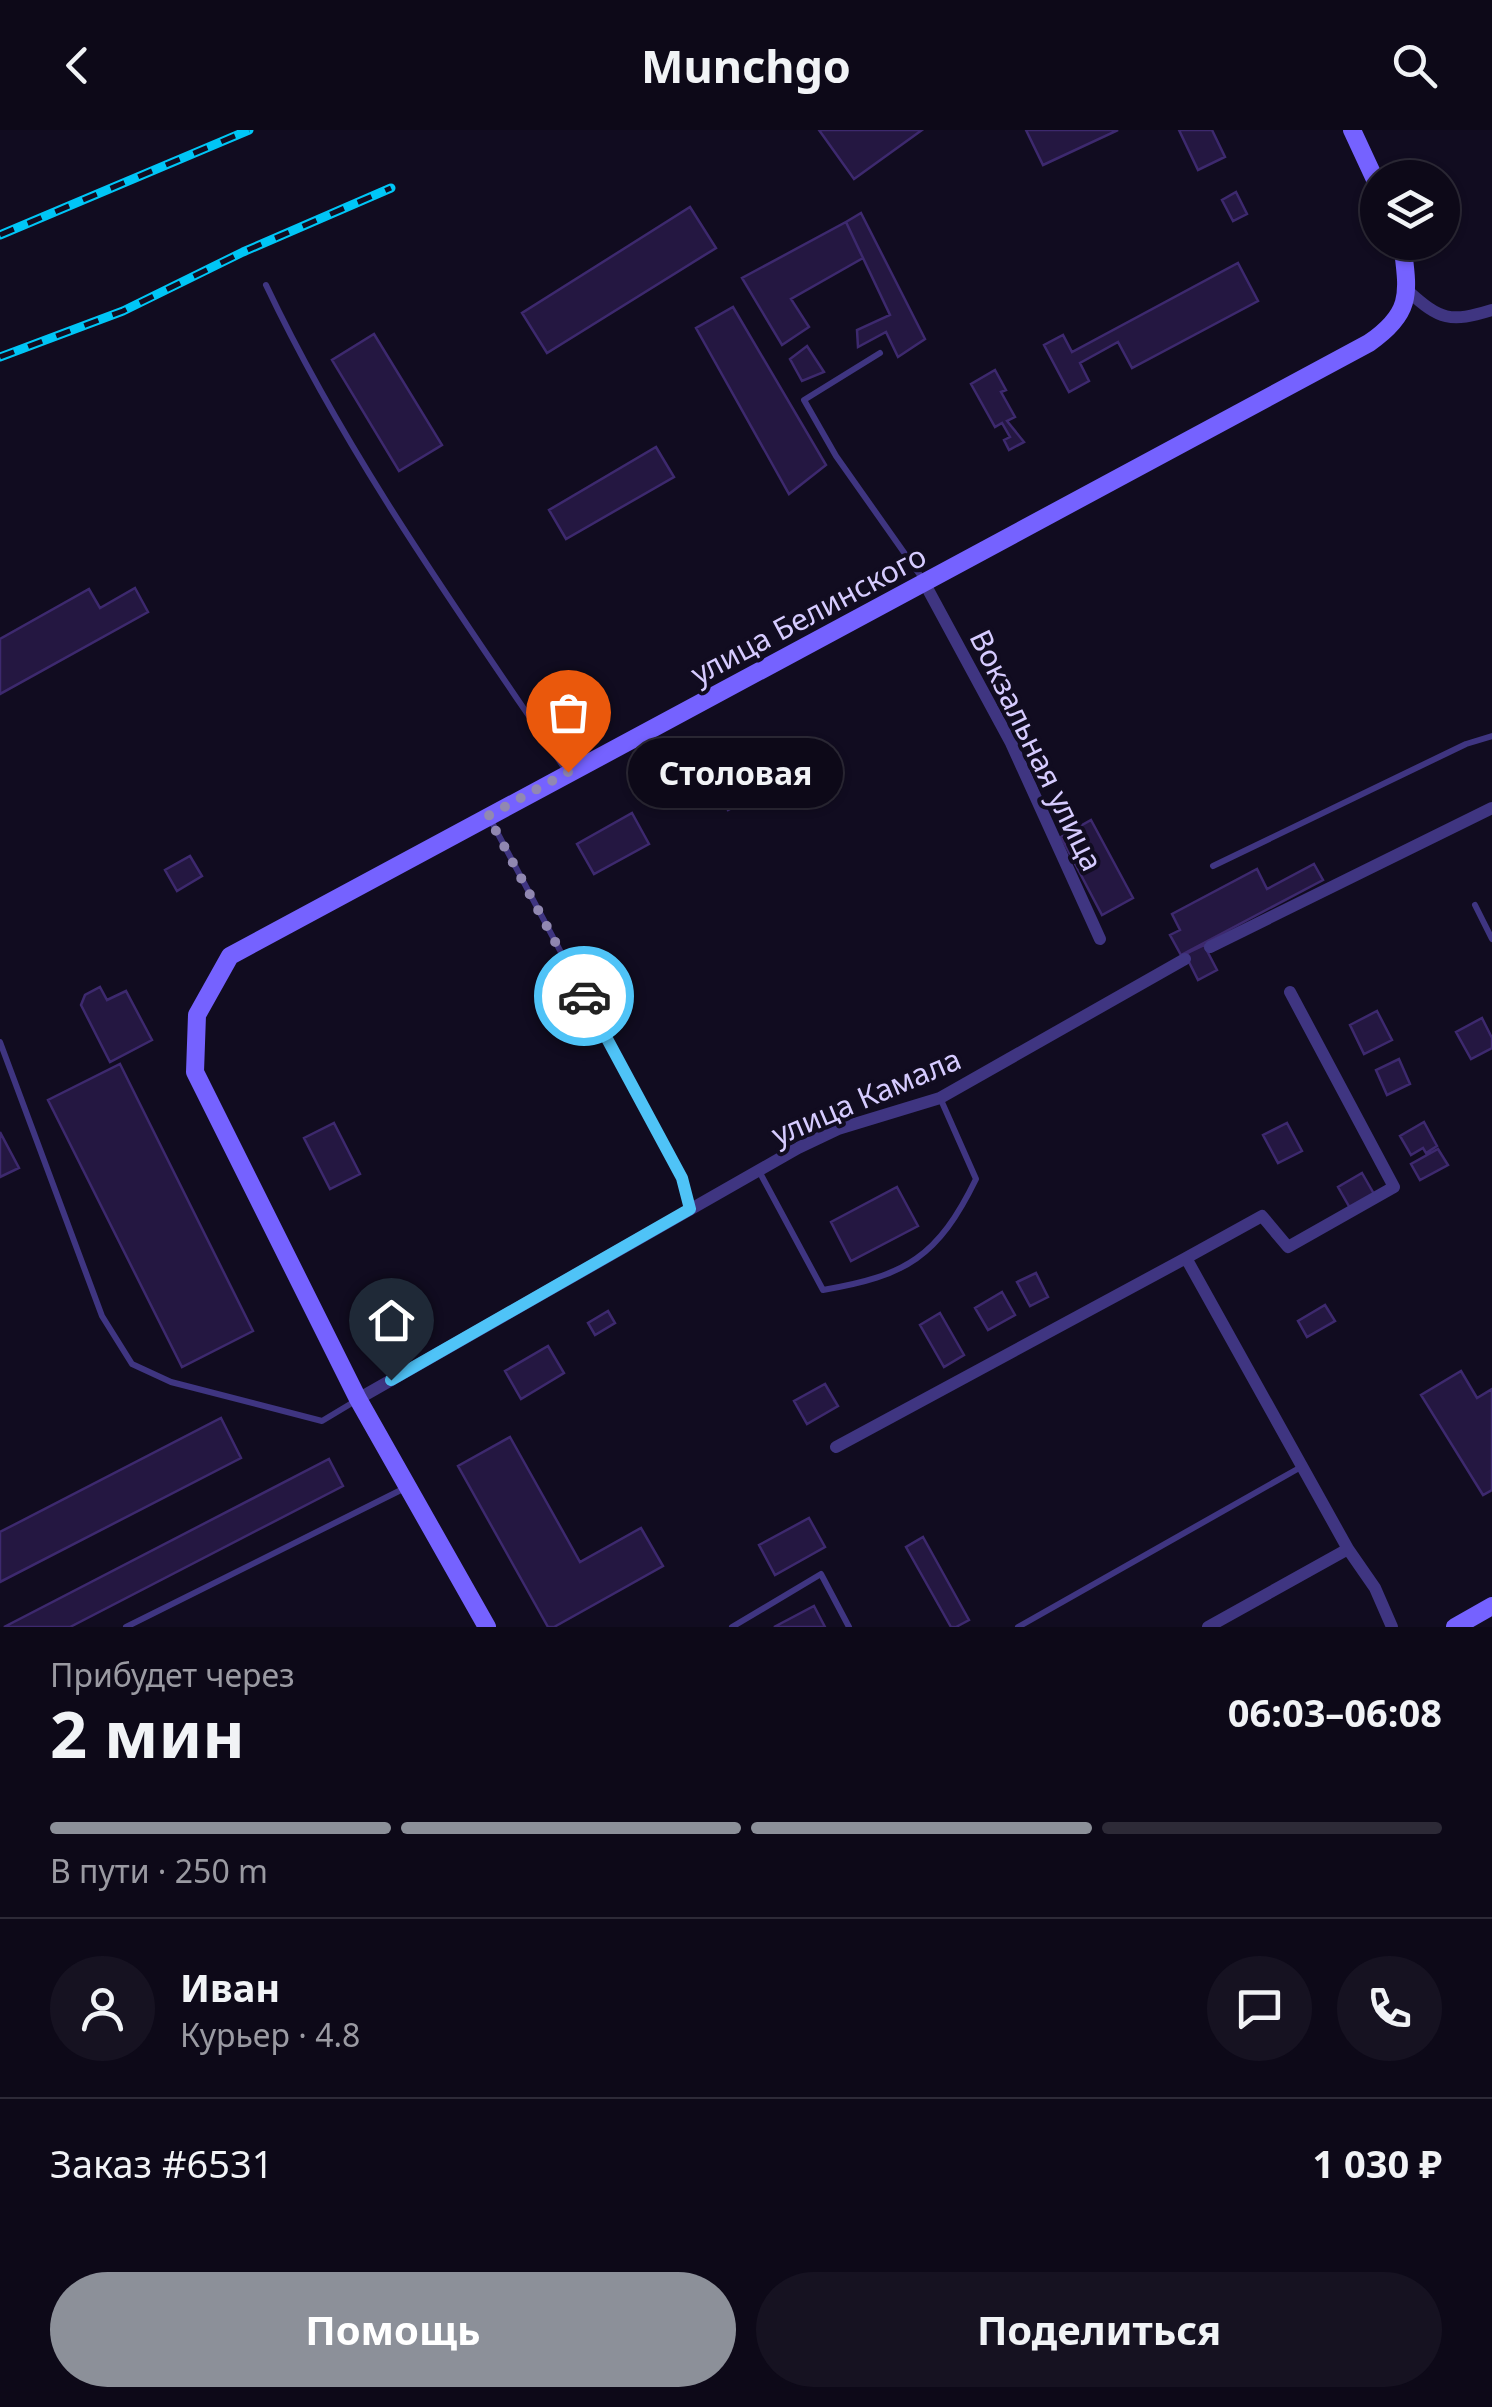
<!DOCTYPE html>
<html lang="ru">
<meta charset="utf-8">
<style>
:root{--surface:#0d0918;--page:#161221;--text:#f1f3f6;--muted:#9a9aa2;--line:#2d2a37;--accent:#8c9099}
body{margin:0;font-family:"Noto Sans",sans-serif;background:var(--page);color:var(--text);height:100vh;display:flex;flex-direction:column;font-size:38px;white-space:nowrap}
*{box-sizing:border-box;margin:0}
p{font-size:32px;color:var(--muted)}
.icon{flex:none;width:55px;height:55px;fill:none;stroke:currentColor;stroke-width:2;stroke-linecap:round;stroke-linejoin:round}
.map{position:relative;height:1497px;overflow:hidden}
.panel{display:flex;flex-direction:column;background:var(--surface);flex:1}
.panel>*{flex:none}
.fabs{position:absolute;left:1360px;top:30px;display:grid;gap:20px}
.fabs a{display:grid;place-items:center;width:100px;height:100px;border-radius:50%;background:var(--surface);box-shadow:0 2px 8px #0004,0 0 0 2px var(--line);font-size:50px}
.pin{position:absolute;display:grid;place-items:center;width:85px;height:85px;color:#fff;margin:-102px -42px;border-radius:50% 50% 50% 0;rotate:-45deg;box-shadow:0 0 10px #0007}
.pin .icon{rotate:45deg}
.courier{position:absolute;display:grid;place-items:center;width:100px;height:100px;margin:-50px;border:8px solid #4fc3f7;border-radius:50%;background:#fff;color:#222;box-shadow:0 2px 12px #0007}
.bubble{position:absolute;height:70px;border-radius:35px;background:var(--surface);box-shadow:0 2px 8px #0004,0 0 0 2px var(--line);font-size:32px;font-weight:700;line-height:70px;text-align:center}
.summary em{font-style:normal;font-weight:700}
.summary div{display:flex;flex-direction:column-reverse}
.summary{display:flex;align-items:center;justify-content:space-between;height:170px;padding:0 50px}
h1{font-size:65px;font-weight:700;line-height:75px}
.bar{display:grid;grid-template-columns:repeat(4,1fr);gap:15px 10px;align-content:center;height:120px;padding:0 50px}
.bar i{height:12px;border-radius:8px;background:var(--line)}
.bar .selected{background:var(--accent)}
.bar p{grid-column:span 4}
.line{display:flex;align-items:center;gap:25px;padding:0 50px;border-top:2px solid var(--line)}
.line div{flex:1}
.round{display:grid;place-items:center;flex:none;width:105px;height:105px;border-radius:52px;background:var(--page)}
.action{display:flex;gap:20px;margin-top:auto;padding:20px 50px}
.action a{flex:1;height:115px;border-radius:60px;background:var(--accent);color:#fff;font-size:40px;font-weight:700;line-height:115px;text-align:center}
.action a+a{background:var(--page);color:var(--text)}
header{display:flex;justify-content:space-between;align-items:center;height:130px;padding:0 50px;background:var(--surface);font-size:45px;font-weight:700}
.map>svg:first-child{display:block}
</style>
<header><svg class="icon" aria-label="back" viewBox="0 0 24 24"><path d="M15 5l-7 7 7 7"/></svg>Munchgo<svg class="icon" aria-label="search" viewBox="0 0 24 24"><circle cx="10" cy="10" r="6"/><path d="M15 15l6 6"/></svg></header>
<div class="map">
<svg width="1492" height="1497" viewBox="0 0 1492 1497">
<rect width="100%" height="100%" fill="#110c20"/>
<!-- building -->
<path fill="#241741" stroke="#3d296e" stroke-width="2.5" d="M819,0h103l-68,49z
M1026,0h92l-75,35z
M1179,0h33l13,27 -27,13z
M1236,62l11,22 -14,7 -11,-21z
M690,77l26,41 -169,105 -25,-40z
M861,83l64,126 -27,18 -12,-25 -28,15 -1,-17 33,-15 -44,-93z
M846,92l17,36 -72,41 18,28 -27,18 -40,-67z
M1238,133l20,38 -126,67 -14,-26 -38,21 9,18 -20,11 -25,-47 19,-10 9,17z
M733,177l93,158 -37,29 -93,-166z
M374,204l68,111 -43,26 -67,-111z
M807,216l17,26 -22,9 -12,-22z
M995,240l11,20 -5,2 14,25 -8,4 17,21 -15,8 -5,-10 6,-3 -8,-14 -7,4 -24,-43z
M656,317l18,30 -108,62 -17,-29z
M135,458l13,24 -148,82v-55l89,-50 11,19z
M787,611l15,29 -74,40 -15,-29z
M632,683l17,31 -55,30 -17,-30z
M1091,690l42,78 -31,17 -41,-78z
M190,726l12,20 -25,15 -12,-21z
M1314,734l9,16 -142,75 -11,-20 10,-5 -8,-16 85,-45 10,20z
M1204,815l13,25 -19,10 -13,-26z
M100,857l7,13 19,-9 26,49 -42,22 -29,-57 4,-10z
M1377,881l15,29 -28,14 -14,-29z
M1482,888l10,20v10l-21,11 -15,-27z
M1399,929l11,25 -23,11 -11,-25z
M120,934l133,267 -71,36 -134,-267z
M1424,992l13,24 -11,7 -3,-5 -12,7 -11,-19z
M334,993l26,51 -30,15 -26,-51z
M1287,993l15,28 -24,12 -15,-28z
M0,1002l19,36 -19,9z
M1438,1019l10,16 -28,15 -9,-16z
M1362,1043l12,21 -24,14 -12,-21z
M897,1057l21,39 -67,35 -20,-39z
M1036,1143l12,24 -18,9 -13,-24z
M1002,1162l13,23 -27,15 -13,-22z
M1325,1175l10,16 -28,16 -9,-16z
M608,1181l7,12 -20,12 -7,-12z
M940,1183l24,42 -20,12 -24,-42z
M548,1216l16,27 -43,26 -16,-28z
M1461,1241l16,27 15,-9v101l-9,5 -62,-100z
M825,1254l13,22 -31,18 -13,-23z
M221,1288l20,40 -241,124v-50z
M510,1307l70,125 61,-34 22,38 -109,61h-6l-90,-161z
M329,1329l14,27 -273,141h-66z
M809,1388l16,29 -50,28 -16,-30z
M923,1407l46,83 -13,7h-5l-45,-80z
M814,1476l11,21h-51z"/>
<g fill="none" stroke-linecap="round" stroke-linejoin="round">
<!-- lane -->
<path stroke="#3f3581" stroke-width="6" d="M266,155c82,173 194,329 301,487
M880,223l-76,47 32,56 86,122
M489,687l192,361 9,31
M1213,736l253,-122 26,-8
M1475,775l17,34
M0,912l102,274 30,48 39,18 151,39 35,-21
M759,1041l64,119c83,-14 115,-33 153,-111l-35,-79
M126,1497l281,-140
M732,1497l89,-53 28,53
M1018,1497l283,-160"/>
<!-- street -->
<path stroke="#3f3581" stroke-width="12" d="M1408,161c32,29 42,32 84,19
M925,454l86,159 89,196
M1210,817l282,-139
M1290,862l104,195 -106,60 -26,-31 -76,42 162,291 27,39 17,39
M358,1269l440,-251 40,-19 102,-31 245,-139
M836,1317l350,-189
M1208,1497l140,-78"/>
<!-- secondary -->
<path stroke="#7562ff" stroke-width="18" d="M1352,0l26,56
M487,1497l-129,-228 -163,-327 2,-57 33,-59 1139,-613c45,-31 39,-51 33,-101
M1455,1497l37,-21"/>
<!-- rail casing -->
<g stroke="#00c6f6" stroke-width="9">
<path id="rail" d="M0,105l249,-105
M0,227l123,-46 120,-59 148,-64"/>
</g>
<!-- rail -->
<use href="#rail" stroke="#110c20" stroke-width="5" stroke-dasharray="15" stroke-linecap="butt"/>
</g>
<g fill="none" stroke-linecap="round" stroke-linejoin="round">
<!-- done -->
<path stroke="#9188b1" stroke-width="10" stroke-dasharray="0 18" d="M568,642l-80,44 96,180"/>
<!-- route -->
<path stroke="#4fc3f7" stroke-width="12" d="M391,1250l299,-171 -8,-31 -98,-182"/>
</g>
<g text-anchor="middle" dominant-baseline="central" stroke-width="8" stroke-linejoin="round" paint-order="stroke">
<!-- street labels -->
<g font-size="30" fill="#d6cbff" stroke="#110c20">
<text transform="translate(808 484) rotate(-28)">улица Белинского</text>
<text transform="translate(1037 620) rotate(64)">Вокзальная улица</text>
<text transform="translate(866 966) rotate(-23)">улица Камала</text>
</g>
</g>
</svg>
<div class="fabs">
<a><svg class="icon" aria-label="layers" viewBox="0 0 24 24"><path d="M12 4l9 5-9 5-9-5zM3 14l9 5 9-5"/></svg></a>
</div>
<div class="pin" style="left:568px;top:642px;background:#ea580c"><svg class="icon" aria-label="bag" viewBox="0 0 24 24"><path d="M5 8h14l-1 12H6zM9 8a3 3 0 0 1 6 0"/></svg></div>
<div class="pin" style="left:391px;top:1250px;background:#1f2937"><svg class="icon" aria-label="home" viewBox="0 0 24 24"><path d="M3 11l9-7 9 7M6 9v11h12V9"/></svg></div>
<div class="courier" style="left:584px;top:866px"><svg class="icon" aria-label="car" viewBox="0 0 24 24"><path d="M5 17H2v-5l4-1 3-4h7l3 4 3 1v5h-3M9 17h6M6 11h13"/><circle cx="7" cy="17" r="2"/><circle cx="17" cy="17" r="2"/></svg></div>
<div class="bubble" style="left:628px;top:608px;width:215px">Столовая</div>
</div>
<section class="panel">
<div class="summary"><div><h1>2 мин</h1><p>Прибудет через</p></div><em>06:03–06:08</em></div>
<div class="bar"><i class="selected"></i><i class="selected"></i><i class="selected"></i><i></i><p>В пути · 250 m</p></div>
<div class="line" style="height:180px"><a class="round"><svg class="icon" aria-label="person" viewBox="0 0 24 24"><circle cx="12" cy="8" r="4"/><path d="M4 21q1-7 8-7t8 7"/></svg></a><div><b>Иван</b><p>Курьер · 4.8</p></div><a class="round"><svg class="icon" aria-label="chat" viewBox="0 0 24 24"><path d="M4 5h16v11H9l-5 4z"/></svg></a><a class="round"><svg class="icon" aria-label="phone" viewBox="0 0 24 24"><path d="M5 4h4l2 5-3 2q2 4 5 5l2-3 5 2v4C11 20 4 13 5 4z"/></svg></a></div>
<div class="line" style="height:130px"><div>Заказ #6531</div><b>1 030 ₽</b></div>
<div class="action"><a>Помощь</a><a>Поделиться</a></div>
</section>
